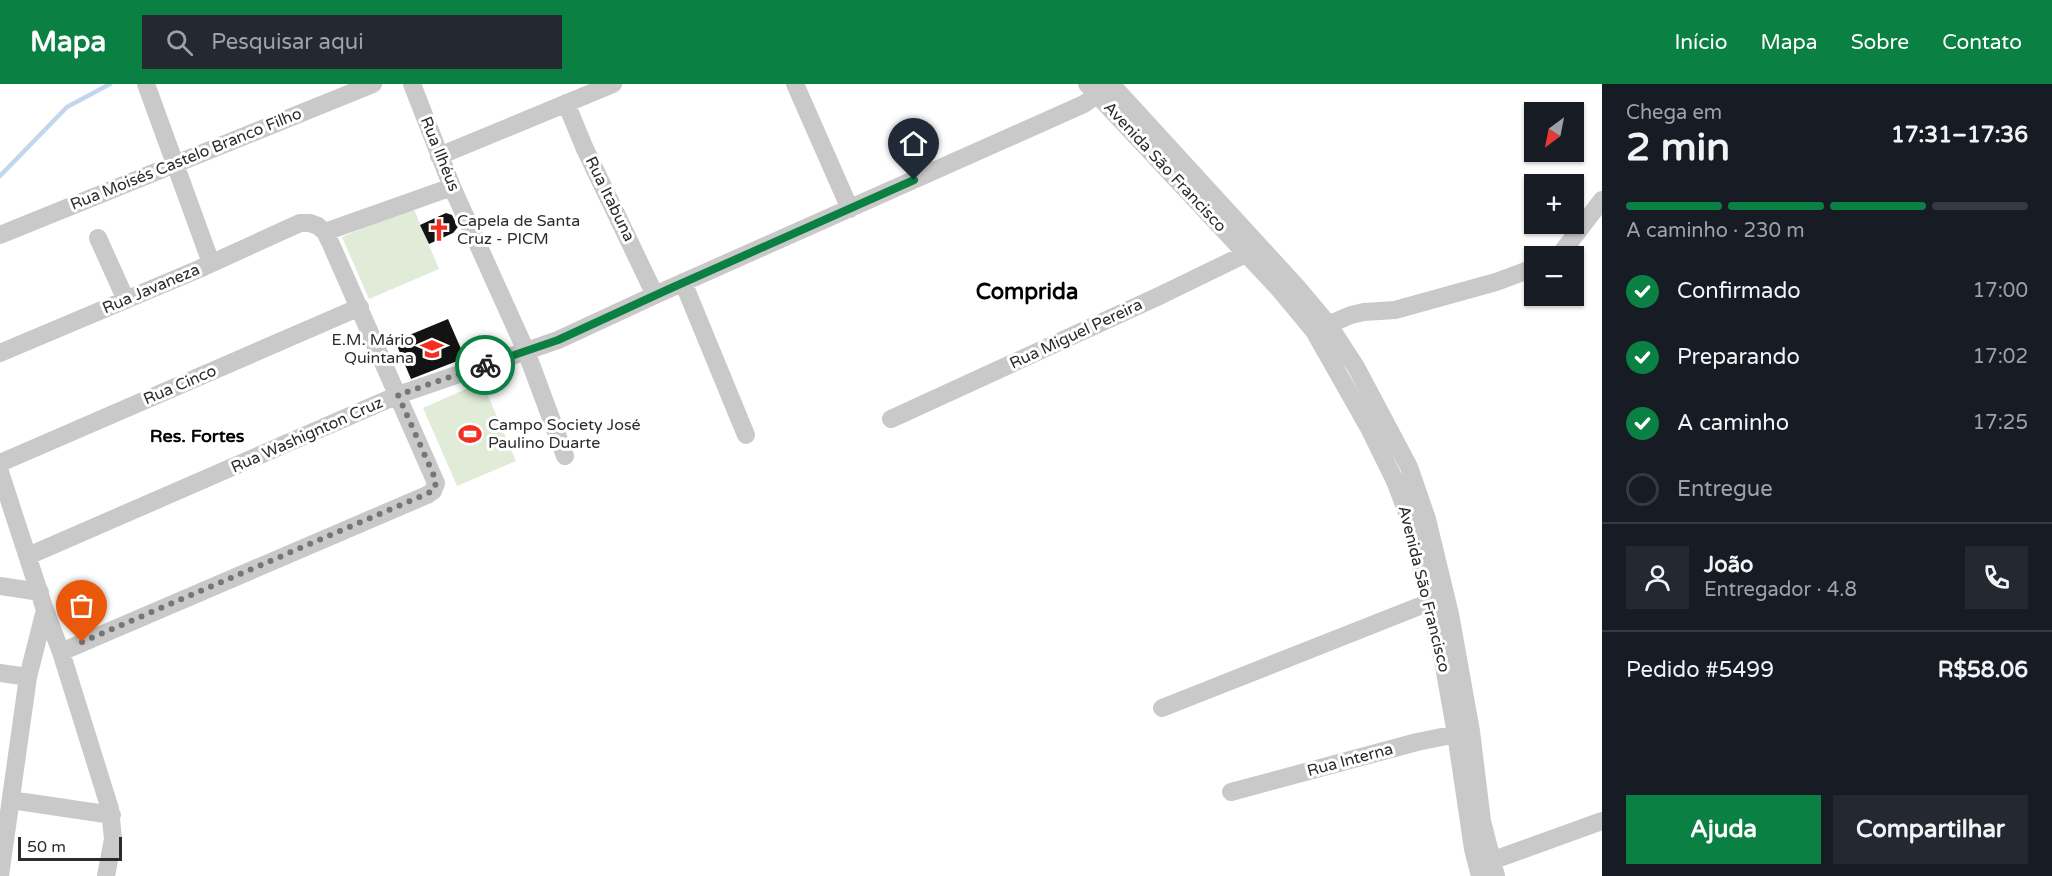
<!DOCTYPE html>
<html lang="pt">
<meta charset="utf-8">
<style>
:root{--surface:#171b24;--page:#242831;--text:#f1f3f6;--muted:#9ea1a6;--line:#363941;--accent:#0b8043}
body{margin:0;font-family:"Varela Round",sans-serif;background:var(--page);color:var(--text);height:100vh;display:flex;flex-direction:column;font-size:22px;white-space:nowrap}
*{box-sizing:border-box;margin:0}
p{font-size:20px;color:var(--muted)}
.icon{flex:none;width:33px;height:33px;fill:none;stroke:currentColor;stroke-width:2;stroke-linecap:round;stroke-linejoin:round}
.map{position:relative;flex:1;overflow:hidden}
.details{display:flex;flex-direction:column;background:var(--surface);width:450px}
.details>*{flex:none}
.needle{width:39px;rotate:212deg}
.buttons{position:absolute;left:1524px;top:18px;display:grid;gap:12px}
.buttons a{display:grid;place-items:center;width:60px;height:60px;border-radius:0px;background:var(--surface);box-shadow:0 2px 4px #0004;font-size:30px}
.scale{position:absolute;left:18px;bottom:15px;width:104px;box-sizing:border-box;padding-left:6px;border:3px solid #2c2c2c;border-top:0;font-size:16px;line-height:21px;white-space:nowrap;color:#2c2c2c;-webkit-text-stroke:4px #fff;paint-order:stroke}
.pin{position:absolute;display:grid;place-items:center;width:51px;height:51px;color:#fff;margin:-62px -26px;border-radius:50% 50% 50% 0;rotate:-45deg;box-shadow:0 0 6px #0007}
.pin .icon{rotate:45deg}
.courier{position:absolute;display:grid;place-items:center;width:60px;height:60px;margin:-30px;border:4px solid #0b8043;border-radius:50%;background:#fff;color:#222;box-shadow:0 2px 8px #0007}
.headline em{font-style:normal;font-weight:700}
.headline div{display:flex;flex-direction:column-reverse}
.headline{display:flex;align-items:center;justify-content:space-between;height:102px;padding:0 24px}
h1{font-size:39px;font-weight:700;line-height:45px}
.bar{display:grid;grid-template-columns:repeat(4,1fr);gap:9px 6px;align-content:center;height:72px;padding:0 24px}
.bar i{height:8px;border-radius:4px;background:var(--line)}
.bar .selected{background:var(--accent)}
.bar p{grid-column:span 4}
.line{display:flex;align-items:center;gap:15px;padding:0 24px;border-top:2px solid var(--line)}
.line div{flex:1}
.round{display:grid;place-items:center;flex:none;width:63px;height:63px;border-radius:0px;background:var(--page)}
ol{padding:0 24px;list-style:none}
li{display:flex;align-items:center;gap:18px;height:66px}
li p{margin-inline-start:auto}
li .icon{padding:6px;border-radius:50%;background:var(--accent);color:#fff;stroke-width:4}
li:last-child{color:var(--muted)}
li i{width:33px;height:33px;border:3px solid var(--line);border-radius:50%}
.primary-button{display:flex;gap:12px;margin-top:auto;padding:12px 24px}
.primary-button a{flex:1;height:69px;border-radius:0px;background:var(--accent);color:#fff;font-size:24px;font-weight:700;line-height:69px;text-align:center}
.primary-button a+a{background:var(--page);color:var(--text)}
header{display:flex;align-items:center;gap:36px;box-sizing:border-box;height:84px;padding:0 30px;background:var(--accent);color:#fff}
header strong{font-size:28px}
nav{display:flex;gap:33px;margin-inline-start:auto;font-size:21px}
.search{width:420px;height:54px;background:var(--page);display:flex;align-items:center;gap:15px;box-sizing:border-box;padding:0 21px;border-radius:0px;color:var(--muted);font-size:22px}
main{display:flex;flex:1;min-height:0}
.map>svg:first-child{display:block}
</style>
<header>
<strong>Mapa</strong>
<div class="search"><svg class="icon" aria-label="search" viewBox="0 0 24 24"><circle cx="10" cy="10" r="6"/><path d="M15 15l6 6"/></svg>Pesquisar aqui</div>
<nav><a>Início</a><a>Mapa</a><a>Sobre</a><a>Contato</a></nav>
</header>
<main>
<div class="map">
<svg width="1602" height="792" viewBox="0 0 1602 792">
<rect width="100%" height="100%" fill="#fff"/>
<!-- green -->
<path fill="#e0ebd8" d="M413,123l26,62 -70,30 -27,-62z
M482,298l34,79 -59,25 -34,-78z"/>
<g fill="none" stroke-linecap="round" stroke-linejoin="round">
<!-- stream -->
<path stroke="#c2d7ed" stroke-width="4.5" d="M0,92l67,-69 43,-23"/>
</g>
<!-- building -->
<path fill="#131313" d="M446,129l6,2 6,12 -5,6 -24,11 -9,-19z
M448,235l17,39 -54,21 -16,-38z"/>
<g fill="none" stroke-linecap="round" stroke-linejoin="round">
<!-- minor -->
<path stroke="#c9c9c9" stroke-width="18" d="M146,0l65,179
M412,0l40,103 74,164 39,105
M795,0l55,125
M1087,0l193,206 34,41 55,97 26,53 16,42 32,138 13,73 17,115 7,27
M1111,0l186,203 31,37 28,43 53,100 18,52 23,95 21,117 11,90 14,55
M566,19l19,46 70,146
M439,72l174,-72
M325,148l127,-45
M0,151l373,-151
M98,154l28,62
M1559,172l43,-56
M683,198l63,153
M1318,245l33,-14 13,-3 31,-2 101,-28 38,-14
M0,269l199,-84 101,-46h10l8,3 7,6 5,10 106,241 -3,8 -6,4 -366,157
M891,335l266,-122 99,-48
M0,379l360,-156
M0,388l45,138 16,42 49,157 3,30 -7,37
M28,472l370,-161 160,-55 97,-45 429,-191 28,-20
M0,502l40,6
M0,589l28,4
M1162,624l268,-106
M1231,708l186,-50 49,-10
M11,716l101,15
M1491,777l111,-40
M0,792l28,-199 17,-67"/>
</g>
<g fill="none" stroke-linecap="round" stroke-linejoin="round">
<!-- done -->
<path stroke="#767676" stroke-width="6" stroke-dasharray="0 10.8" d="M82,558l351,-151 3,-8 -2,-7 -36,-81 87,-30"/>
<!-- route -->
<path stroke="#0b8043" stroke-width="8" d="M485,281l73,-25 111,-51 245,-109"/>
</g>
<!-- icons -->
<defs>
<g id="church-bare" transform="scale(1.8)"><path d="M-1.2-6h2.4v3.5h3.3v2.4h-3.3V6h-2.4V-.1h-3.3v-2.4h3.3Z" fill="#f22f20" stroke="#fff" stroke-width="2.5" paint-order="stroke"/></g>
<g id="school-bare" transform="scale(1.8)"><path d="M0-5L7-2L0 1L-7-2ZM-4 1L0 2.5L4 1V4Q0 6-4 4Z" fill="#f22f20" stroke="#fff" stroke-width="2.5" paint-order="stroke"/></g>
<g id="stadium-bare" transform="scale(1.8)"><path d="M0-5a6.5 5 0 1 0 0 10a6.5 5 0 1 0 0-10ZM-3.5-1.8h7v3.6h-7Z" fill="#f22f20" stroke="#fff" stroke-width="2.5" paint-order="stroke"/></g>
</defs>
<g fill-rule="evenodd">
<use href="#church-bare" x="439" y="146"/>
<use href="#school-bare" x="432" y="265"/>
<use href="#stadium-bare" x="470" y="350"/>
</g>
<g text-anchor="middle" dominant-baseline="central" stroke-width="6" stroke-linejoin="round" paint-order="stroke">
<!-- street labels -->
<g font-size="16" fill="#2c2c2c" stroke="#fff">
<text transform="translate(440 70) rotate(68)">Rua Ilhéus</text>
<text transform="translate(186 75) rotate(-22)">Rua Moisés Castelo Branco Filho</text>
<text transform="translate(1165 83) rotate(47)">Avenida São Francisco</text>
<text transform="translate(610 115) rotate(64)">Rua Itabuna</text>
<text transform="translate(151 205) rotate(-23)">Rua Javaneza</text>
<text transform="translate(1076 250) rotate(-25)">Rua Miguel Pereira</text>
<text transform="translate(180 301) rotate(-23)">Rua Cinco</text>
<text transform="translate(307 351) rotate(-24)">Rua Washignton Cruz</text>
<text transform="translate(1424 505) rotate(76)">Avenida São Francisco</text>
<text transform="translate(1350 676) rotate(-15)">Rua Interna</text>
</g>
<!-- poi labels -->
<g font-size="16" fill="#2c2c2c" stroke="#fff" text-anchor="start">
<text x="457" y="137">Capela de Santa<tspan x="457" dy="18">Cruz - PICM</tspan></text>
<text x="414" y="256" text-anchor="end">E.M. Mário<tspan x="414" dy="18">Quintana</tspan></text>
<text x="488" y="341">Campo Society José<tspan x="488" dy="18">Paulino Duarte</tspan></text>
</g>
<!-- neighbourhood labels -->
<g font-size="18" font-weight="bold" fill="#000" stroke="#fff">
<text x="197" y="352">Res. Fortes</text>
</g>
<!-- district labels -->
<g font-size="22" font-weight="bold" fill="#000" stroke="#fff">
<text x="1027" y="208">Comprida</text>
</g>
</g>
</svg>
<div class="buttons">
<a><svg class="needle" viewBox="-14 -14 28 28"><path d="M0-13l5 13h-10z" fill="#e53935"/><path d="M0 13l5-13h-10z" fill="#9ea1a6"/></svg></a>
<a>+</a>
<a>−</a>
</div>
<div class="scale">50 m</div>
<div class="pin" style="left:82px;top:558px;background:#ea580c"><svg class="icon" aria-label="bag" viewBox="0 0 24 24"><path d="M5 8h14l-1 12H6zM9 8a3 3 0 0 1 6 0"/></svg></div>
<div class="pin" style="left:914px;top:96px;background:#1f2937"><svg class="icon" aria-label="home" viewBox="0 0 24 24"><path d="M3 11l9-7 9 7M6 9v11h12V9"/></svg></div>
<div class="courier" style="left:485px;top:281px"><svg class="icon" aria-label="bike" viewBox="0 0 24 24"><circle cx="6" cy="16" r="4"/><circle cx="18" cy="16" r="4"/><path d="M6 16l4-8h5l3 8M10 8l3 8H6M13 5h3"/></svg></div>
</div>
<section class="details">
<div class="headline"><div><h1>2 min</h1><p>Chega em</p></div><em>17:31–17:36</em></div>
<div class="bar"><i class="selected"></i><i class="selected"></i><i class="selected"></i><i></i><p>A caminho · 230 m</p></div>
<ol>
<li><svg class="icon" aria-label="check" viewBox="0 0 24 24"><path d="M5 12l5 5 9-10"/></svg>Confirmado<p>17:00</p></li>
<li><svg class="icon" aria-label="check" viewBox="0 0 24 24"><path d="M5 12l5 5 9-10"/></svg>Preparando<p>17:02</p></li>
<li><svg class="icon" aria-label="check" viewBox="0 0 24 24"><path d="M5 12l5 5 9-10"/></svg>A caminho<p>17:25</p></li>
<li><i></i>Entregue</li>
</ol>
<div class="line" style="height:108px"><a class="round"><svg class="icon" aria-label="person" viewBox="0 0 24 24"><circle cx="12" cy="8" r="4"/><path d="M4 21q1-7 8-7t8 7"/></svg></a><div><b>João</b><p>Entregador · 4.8</p></div><a class="round"><svg class="icon" aria-label="phone" viewBox="0 0 24 24"><path d="M5 4h4l2 5-3 2q2 4 5 5l2-3 5 2v4C11 20 4 13 5 4z"/></svg></a></div>
<div class="line" style="height:78px"><div>Pedido #5499</div><b>R$58.06</b></div>
<div class="primary-button"><a>Ajuda</a><a>Compartilhar</a></div>
</section>
</main>
